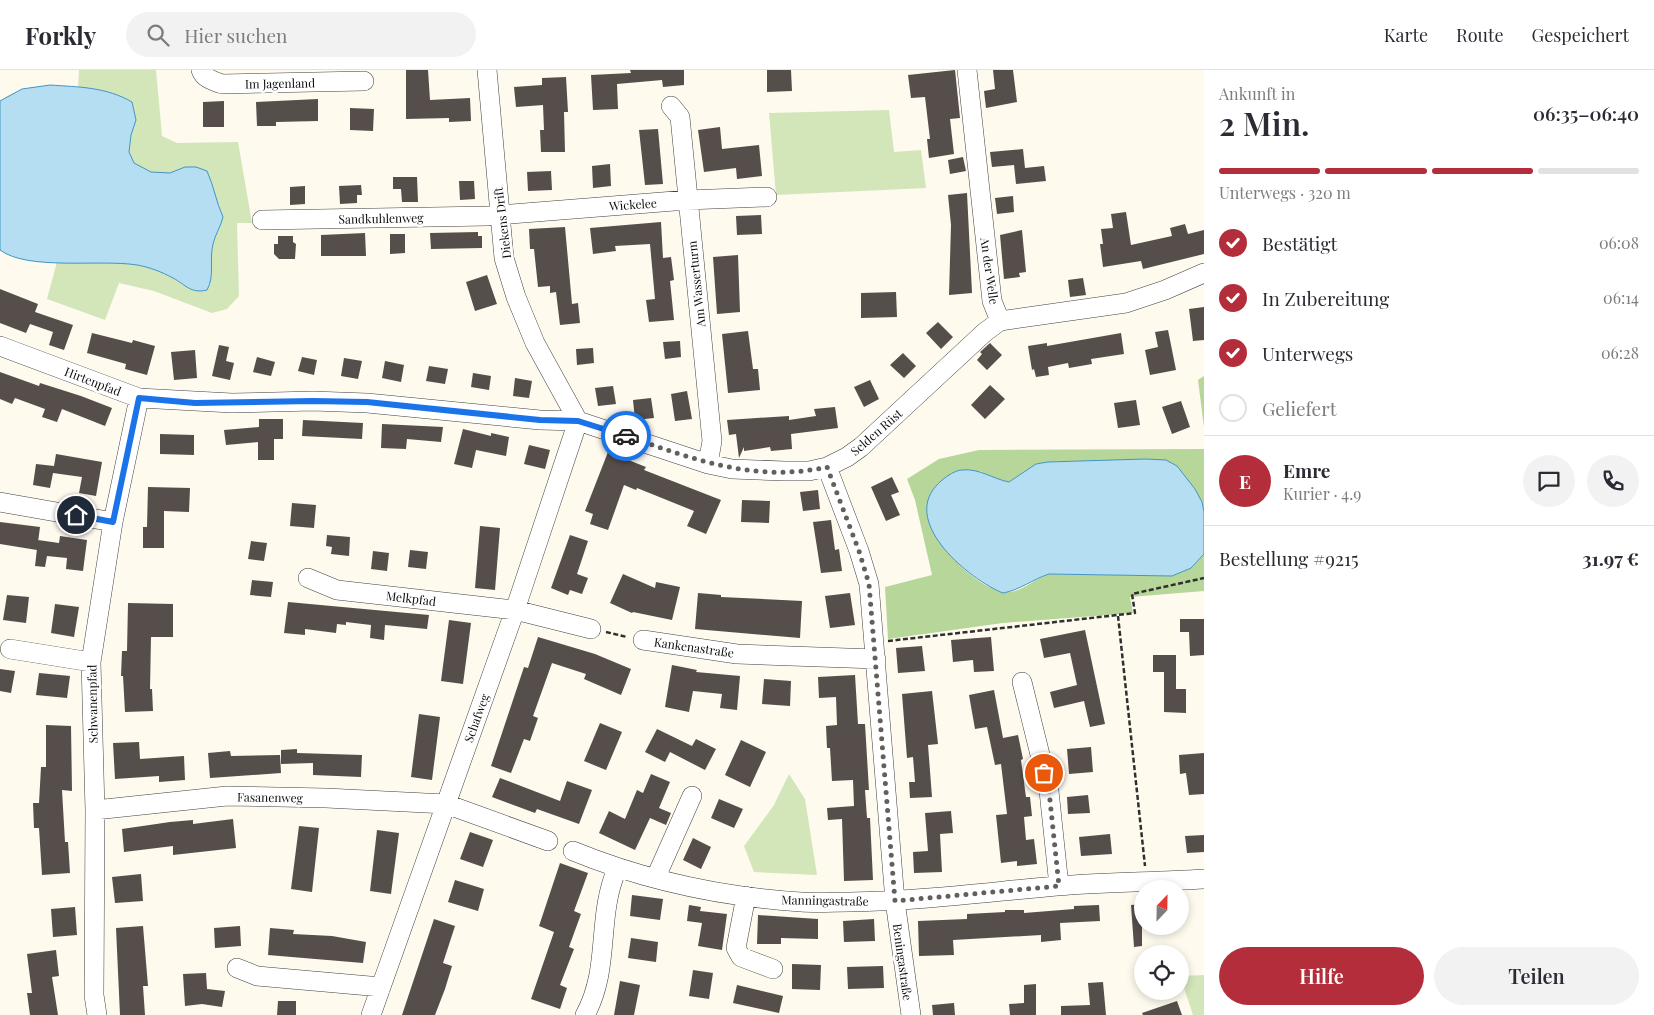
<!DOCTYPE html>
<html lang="de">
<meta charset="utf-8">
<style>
:root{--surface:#fff;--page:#f2f2f3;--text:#2b2b33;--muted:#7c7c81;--line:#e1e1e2;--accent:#b32e3a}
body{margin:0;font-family:"Playfair Display",serif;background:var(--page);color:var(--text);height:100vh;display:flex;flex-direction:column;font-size:19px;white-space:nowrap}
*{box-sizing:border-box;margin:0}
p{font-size:16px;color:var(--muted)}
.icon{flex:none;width:28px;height:28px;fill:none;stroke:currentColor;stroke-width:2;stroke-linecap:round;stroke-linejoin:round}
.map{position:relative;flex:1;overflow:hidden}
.side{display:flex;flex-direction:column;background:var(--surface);width:450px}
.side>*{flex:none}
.needle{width:32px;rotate:22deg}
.controls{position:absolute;left:1134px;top:810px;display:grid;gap:10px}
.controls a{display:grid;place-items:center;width:55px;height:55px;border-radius:50%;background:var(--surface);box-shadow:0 2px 8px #0003;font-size:25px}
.pin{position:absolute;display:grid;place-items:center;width:42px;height:42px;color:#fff;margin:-21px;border:2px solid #fff;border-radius:50%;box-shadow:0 1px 5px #0007}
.courier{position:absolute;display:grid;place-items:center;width:50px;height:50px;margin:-25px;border:4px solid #1a73e8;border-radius:50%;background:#fff;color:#222;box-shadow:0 1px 6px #0007}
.headline em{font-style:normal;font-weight:600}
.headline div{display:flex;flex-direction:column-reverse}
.headline{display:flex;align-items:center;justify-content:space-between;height:85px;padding:0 15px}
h1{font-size:32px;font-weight:600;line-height:38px}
.bar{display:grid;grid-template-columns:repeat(4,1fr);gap:8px 5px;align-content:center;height:60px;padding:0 15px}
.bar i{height:6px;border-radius:4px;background:var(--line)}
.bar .selected{background:var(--accent)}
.bar p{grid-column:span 4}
.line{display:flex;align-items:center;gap:12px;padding:0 15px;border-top:1px solid var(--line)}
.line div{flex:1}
.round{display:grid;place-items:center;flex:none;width:52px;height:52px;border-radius:26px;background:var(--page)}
ol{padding:0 15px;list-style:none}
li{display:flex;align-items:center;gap:15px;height:55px}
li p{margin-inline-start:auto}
li .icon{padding:5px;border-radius:50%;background:var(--accent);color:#fff;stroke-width:4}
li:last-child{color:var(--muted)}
li i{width:28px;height:28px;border:2px solid var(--line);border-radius:50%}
.action{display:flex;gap:10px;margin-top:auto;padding:10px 15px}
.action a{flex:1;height:58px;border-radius:30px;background:var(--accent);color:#fff;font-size:20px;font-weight:600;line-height:58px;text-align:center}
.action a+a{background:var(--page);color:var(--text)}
header{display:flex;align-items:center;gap:30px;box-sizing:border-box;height:70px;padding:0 25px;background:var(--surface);border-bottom:1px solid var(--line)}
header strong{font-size:24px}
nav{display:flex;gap:28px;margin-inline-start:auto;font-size:18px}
.search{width:350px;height:45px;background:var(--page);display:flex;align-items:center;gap:12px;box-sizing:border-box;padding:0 18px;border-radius:28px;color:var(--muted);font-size:19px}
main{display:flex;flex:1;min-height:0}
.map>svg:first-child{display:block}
</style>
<header>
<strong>Forkly</strong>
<div class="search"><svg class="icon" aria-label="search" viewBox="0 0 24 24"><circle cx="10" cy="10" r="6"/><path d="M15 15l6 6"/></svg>Hier suchen</div>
<nav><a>Karte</a><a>Route</a><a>Gespeichert</a></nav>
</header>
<main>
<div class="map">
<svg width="1204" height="945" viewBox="0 0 1204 945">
<rect width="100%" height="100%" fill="#fefaee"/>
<!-- green -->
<path fill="#d2e6ba" d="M79,0h77l6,66 15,7 61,-1 14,81h-15l2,73 -12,13 -15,4 -58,-22 -35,-8 -14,37 -58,-21 10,-37 -29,-3 -28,-9v-149c22,-17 51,-15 78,-14z
M889,40l5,42 27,-2 5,38 -150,7 -7,-82z
M789,704l16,25 12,76 -63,-3 -10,-26 30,-41z
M1204,905v40h-11l-13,-39z"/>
<!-- forest -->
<path fill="#b7d69a" d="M1204,306v51l-6,-47z
M1204,379v63l-2,-10 -36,-42 -118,2 -12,2 -27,18 -13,-2 -16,-9 -21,94c15,13 38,33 59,25 10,-4 19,-12 31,-16l123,2 19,-8 13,-14v37l-74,6 3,16 -130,10 -115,16 -3,-52 47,-12 -17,-75 -8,-21 32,-20 40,-9z"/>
<!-- water -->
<path fill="#b6def2" stroke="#4295c4" d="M50,15c29,2 56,2 82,17l4,18 -5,15 -2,17 5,11 17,9 19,1 15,-6h11l11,4c7,15 9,31 16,46 -2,9 -8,18 -10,27 -4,16 2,32 -6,46 -16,4 -21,-5 -34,-12 -11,-6 -24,-11 -36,-13 -36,-6 -109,6 -137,-15v-149l22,-12z
M1145,389l21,1 11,6 18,23 7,13 2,10v42l-13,14 -19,8 -123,-2c-16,5 -29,16 -46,19 -33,-13 -101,-69 -67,-107 5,-6 18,-16 26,-16 17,-2 31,9 47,12l27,-18 12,-2z"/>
<!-- building -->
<path fill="#554e4a" d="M406,0h22l2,30 40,-2 1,23 -22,1v-4l-43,1z
M630,0h54v15l-21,2 -1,-7 -45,4 1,25 -25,1 -2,-35 40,-2z
M767,0h24l1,21 -25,1z
M955,0l5,48 -10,1 4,35 -25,4 -2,-19h3l-5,-42 -14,1 -3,-23z
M993,0h20l4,32 -31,6 -2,-17 11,-2z
M566,7l2,35h-4l1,40h-24l-1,-22h4l-1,-25 -27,2 -2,-20 28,-2v-7z
M318,29v22l-42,1v4h-19l-1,-24z
M224,31v26h-21v-25z
M350,38l24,1 -1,22 -23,-1z
M720,57l2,22 37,-4 3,31 -25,3 -1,-11 -32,4 -6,-42z
M658,59l5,55 -18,1 -6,-55z
M1023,79l2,19 19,-2 2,15 -30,3 -2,-19 -22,2 -2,-15z
M963,87l3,14 -16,3 -2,-14z
M610,94l1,22 -18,2 -1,-22z
M551,101l1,19 -24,1 -1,-19z
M393,107h24l1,25h-16l-1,-13h-8z
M459,111h15l1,18 -15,1z
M361,115l1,10h-5v8l-17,1 -1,-18z
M305,116v18l-15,1v-18z
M967,123l5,100 -23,2 2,-70 -3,-30z
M1013,126l1,16 -17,2 -2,-16z
M1126,142l5,33 41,-9 -2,-8 15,-4 3,10 16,-4v24l-61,15 -2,-8 -38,6 -3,-23h3l-2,-15 12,-1 -2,-14z
M761,145l1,19 -25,1 -1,-19z
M661,152l2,36 8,-1 3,23 -4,1 4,39 -25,2 -3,-22 9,-1 -5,-55 -35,2 1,5 -23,3 -3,-26z
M565,157l7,77 6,-1 2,20 -20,2 -4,-33 -6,1v-7l-12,1 -4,-38h-4l-1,-20z
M1022,160l4,42 -7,1 1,4 -16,2 -4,-44z
M478,162v4h4v12l-51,1 -1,-16z
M365,163l1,23h-45v-21z
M390,164h15v19l-15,1z
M278,166h15v6l3,2 -1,15h-16l-5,-5v-10h4z
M738,185l2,57 -23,2 -4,-57z
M487,205l10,29 -22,7 -9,-29z
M1083,208l3,17 -16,2 -2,-17z
M0,219l38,15 -3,8 38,13 -9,25 -15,-5 4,-13 -23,-8 -4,9 -26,-10z
M896,222l1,25 -36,1v-25z
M1204,237v33l-11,1 -4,-32z
M938,252l15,15 -12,12 -15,-16z
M1168,260l8,40 -26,5 -5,-25 13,-3 -3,-15z
M748,261l5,38h5l2,21 -32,3 -6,-59z
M92,263l40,10 1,-3 22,6 -8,29 -22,-6 1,-5 -39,-11z
M1121,263l3,21 -33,5 1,5 -23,4 -1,-5 -20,4 1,8 -13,2 -2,-8 -2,1 -4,-24 19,-3v3z
M680,271l1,16 -16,2 -2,-17z
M990,273l12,12 -15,15 -10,-10 5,-6 -2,-2z
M219,275l10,2 -3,14 8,2 -4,17 -18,-4z
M593,278l1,15 -17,2 -1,-16z
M195,280l2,28 -23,2 -3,-28z
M903,283l13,13 -12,12 -14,-13z
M257,287l18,5 -4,14 -18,-4z
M302,287l15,3 -3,15 -16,-4z
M344,288l18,3 -4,18 -17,-3z
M385,291l19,4 -3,17 -19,-4z
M429,296l19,3 -3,15 -19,-3z
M0,302l39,14 1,-3 41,13 31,12 -7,18 -43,-17 -5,13 -15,-5 3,-8 -30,-11 -3,6 -12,-5z
M473,303l18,3 -2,14 -18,-3z
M515,308l17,3 -3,17 -16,-2z
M870,310l9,19 -15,8 -10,-20z
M990,315l15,14 -20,20 -14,-14z
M613,316l3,18 -18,2 -3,-18z
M687,321l5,28 -17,2 -4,-27z
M651,328l3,20 -19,2 -2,-20z
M1136,330l4,25 -22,3 -4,-25z
M1181,331l9,26 -18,7 -10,-27z
M835,337l3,21 -47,6 1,15 -21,2 -1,-4 -26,4v-4l-5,11 -3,-24 -7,1 -2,-15 62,-4v4l27,-4 -2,-7z
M259,349h24v20h-9v21h-16v-18l-32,3 -2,-15 35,-3z
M303,350l60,3 -1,16 -60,-3z
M382,354l61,3 -2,15 -34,-3 -1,10 -25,-1z
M463,359l28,7v-3l18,4 -3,19 -30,-6 -4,18 -18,-4z
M160,364l34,1v20l-34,-1z
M529,375l21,5 -5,19 -21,-5z
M608,382l38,15 -2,3 77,30 -15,34 -19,-8 7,-15 -57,-23 -1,2 -12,-5 -16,45 -18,-6 3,-10 -8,-3z
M56,384l46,8 -6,34 -17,-3 3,-16 -29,-4 -3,15 -17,-3 3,-21 18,2z
M892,407l7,15 -8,3 9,20 -14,6 -15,-34z
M148,417l42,1 -1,24 -25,-1v37h-21v-21h4z
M818,420l2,19 -17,2 -3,-19z
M742,430l28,1 -1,22 -28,-1z
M292,433l24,2 -2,23 -24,-2z
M831,450l4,30 4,-1 3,22 -21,2 -8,-51z
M0,452l40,5 -3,23 -37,-6z
M480,456l20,2 -5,62 -20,-2z
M327,465l23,2 -1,19 -18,-2 1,-7 -6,-1z
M570,465l18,6 -11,33 11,4 -6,16 -12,-4 -2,5 -17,-7z
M60,466l27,4 -4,31 -17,-2 1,-11 -20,-2 -2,11 -10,-1 3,-26 21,3z
M251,471l16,2 -3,18 -16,-2z
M410,480l18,2 -2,17 -18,-2z
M373,481l16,2 -2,18 -16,-2z
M623,504l32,14 1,-6 24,5 -8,33 -39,-8 -1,1 -22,-10z
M252,510l21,2 -2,15 -21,-2z
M698,523l23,2v2l81,4 -2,37 -105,-9z
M850,523l5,32 -25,3 -5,-32z
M7,525l22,2 -3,26 -23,-3z
M288,532l141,13 -2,14 -42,-4 -1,15 -14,-2 1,-13 -25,-3v3l-9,-1 -1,9 -31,-4v6l-21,-2z
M128,533l45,1v33h-22l-1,52h2l1,22 -28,1 -2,-36h-2l1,-25h5z
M55,534l24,3 -5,30 -23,-4z
M1180,549h24v36l-14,1 -1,-24h-9z
M449,550l22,3 -8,61 -22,-3z
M1085,560l20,94 -15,3 -6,-26 -30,7 -4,-16 27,-7 -7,-32 -26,5 -4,-19z
M538,567l57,17 36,15 -10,26 -37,-16 2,-5 -34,-11 -19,53 5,2 -8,23 -6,-2 -13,34 -20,-7 33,-99 4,1z
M991,567l3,34 -20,1 -1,-12 -20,2 -2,-22z
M922,576l3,25 -27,2 -2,-25z
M1153,585h23v34h10v24l-22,-1v-40h-11z
M672,595l25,5 -1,2 44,4 -3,34 -17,-2 2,-14 -29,-3 -4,21 -24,-5z
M0,599l15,2 -4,22 -11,-2z
M39,603l31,3 -3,22 -31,-3z
M855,605l3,49h7l4,66h-4l2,28h3l3,62 -29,1 -2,-62 -14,1 -1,-12 27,-2 -1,-26 -21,1 -2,-33h-3l-1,-22 11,-1 -1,-28 -17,1 -1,-21z
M764,609l27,2 -1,25 -28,-2z
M994,620l9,48 15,-3 5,24 -2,1 5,37h4l2,19 -8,1 2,23 8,-1 3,25 -20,2v-5l-16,2 -5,-48 11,-1 -6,-50 -6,1 -8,-38 -12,2 -6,-34z
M932,621l6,53 -10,1 4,52 -22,1 -1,-16h6l-2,-25 -6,1 -5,-64z
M419,644l21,3 -8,63 -21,-3z
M600,653l22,9 -16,38 -22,-9z
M46,655l25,1 1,65 -10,-1 3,52h3l2,31 -28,2 -3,-47h-5l-1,-25h6l2,-36h5z
M657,659l35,17 4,-7 20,10 -11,21 -35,-18 -5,10 -20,-10z
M741,670l25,12 -16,35 -25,-12z
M139,672l1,17 44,-3 1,24 -26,2v-6l-44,3 -2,-36z
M1091,677l2,25 -24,2 -2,-25z
M297,679v4l65,2 -1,22 -48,-2v-12l-32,1v-14z
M230,681l1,5 49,-1 1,18 -71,5 -2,-25z
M1204,683v41l-15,1 -3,-22 -6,1 -1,-19z
M651,704l19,8 -11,26 12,5 -5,12 -16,-7 -15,32 -36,-17 10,-22 16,8 12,-29 6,3z
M500,708l60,23 7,-20 25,9 -13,34 -42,-15 -2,4 -43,-16z
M1088,725l2,18 -22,1 -1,-17z
M719,729l24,10 -9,19 -23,-10z
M951,741l2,22 -13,1 2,38 -28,1 -1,-21 15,-1 -3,-38z
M233,749l3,29 -63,7v-9l-49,6 -2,-23 48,-7 23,-2v4z
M299,756l20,2 -7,64 -21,-3z
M377,760l22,3 -8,61 -21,-3z
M470,762l23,8 -10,27 -23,-8z
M1110,764l2,20 -31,2 -2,-19z
M1204,765v17l-17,1 -2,-17z
M693,768l18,9 -10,22 -18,-9z
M560,793l28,10 -14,38 7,3 -12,33 5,2 -14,36 7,3 -7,21 -29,-10 23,-67 -15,-6z
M141,804l2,27 -28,2 -3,-26z
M455,810l29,9 -6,22 -30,-9z
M632,825l31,4 -3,21 -30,-4z
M1142,834v42l-8,1 -3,-42z
M689,835l12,2 -1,4 27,3 -5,36 -24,-4 4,-23 -15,-2z
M1099,835l1,16 -40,2 1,17 -20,2v-7l-88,5 1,15 -35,1 -1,-35 49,-2v-5l38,-2v-2h19v3l50,-4v-3z
M75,837l2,28 -24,2 -2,-28z
M758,845l60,4v20l-37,-1v6h-24z
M434,849l21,7 -12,37 9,3 -7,23 -10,26h-33z
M874,849l1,22 -31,1 -1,-21z
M143,856l5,60h-5l2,29h-25l-4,-87z
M240,856l1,20 -26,2 -1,-20z
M270,858l24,2 -1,4 39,2 34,6 -3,21 -95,-8z
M631,868l27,4 -2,20 -28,-4z
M56,880l3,26 -7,1 6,38h-28l-3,-22h5l-5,-39z
M792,894l29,1 -1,25 -28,-1z
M883,896l1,22 -36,1 -1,-22z
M693,900l20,3 -4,26 -20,-3z
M206,903l1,16 18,2 -3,16 -20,-3 -17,2 -2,-32z
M620,911l20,4 -6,30h-20z
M1103,912l3,33h-45v-9l29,-1 -2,-22z
M1036,914v31h-26l-1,-11 15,-1v-18z
M737,915l46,11 -4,17 -46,-10z
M278,931h18v14h-19z
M1177,931l5,14h-39l-1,-2z
M954,933l1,12h-22l-1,-10z"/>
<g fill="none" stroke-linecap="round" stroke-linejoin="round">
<!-- minor casing -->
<g stroke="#404040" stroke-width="20">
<path id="minor" d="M201,0c3,9 13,11 21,14l142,-3
M487,0l17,188 12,39 19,46 43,78
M967,0l25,231 8,20
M671,36l9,11 32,324 -4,23
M262,150l225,-4 200,-16 80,-3
M0,276l139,52 93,5 81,-2 54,2 173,17 38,1 130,43 24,5 53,2h24l18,-4 20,-10 14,-10 124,-115 15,-11 126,-18 39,-13 39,-17
M827,397l32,84 10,33 26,317 16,114
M0,432l113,20
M308,508l29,12 178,20 76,19
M643,570l94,14 139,5
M10,579l81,13
M1022,612l27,109 10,95
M95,740l132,-14 99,2 120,6 102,37
M573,781c71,29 151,46 228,51 16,1 33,0 49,0 69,-1 138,-10 207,-16 49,-4 98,-4 147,-7
M656,807l36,-81
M746,826l-10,52 5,9 32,12
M237,898l20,8 124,11
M97,945l-3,-20 1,-185 -4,-148 22,-140 26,-124
M371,945l144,-405 63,-189
M585,945c26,-47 11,-98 32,-146"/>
</g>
<!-- path -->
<path stroke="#2f2f2f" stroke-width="2.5" stroke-dasharray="5 2.5" stroke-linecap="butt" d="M1118,546l27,250
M606,562l21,5
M888,571l247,-28 -3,-19 72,-16"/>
<!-- minor -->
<use href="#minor" stroke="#fff" stroke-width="19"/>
</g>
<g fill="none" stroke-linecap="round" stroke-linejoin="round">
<!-- done -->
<path stroke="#61605c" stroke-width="5" stroke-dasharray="0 9" d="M626,366c68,23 128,47 201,31l32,84 10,33 26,317 164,-15 -10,-95 -5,-18"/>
<!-- route -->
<path stroke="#1a73e8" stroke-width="6" d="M76,445l37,7 26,-124 56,5 118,-2 54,1 173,18 38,1 48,15"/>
</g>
<g text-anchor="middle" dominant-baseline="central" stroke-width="5" stroke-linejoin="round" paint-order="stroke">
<!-- street labels -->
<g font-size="12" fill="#0d0d0d" stroke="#fff">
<text transform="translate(280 13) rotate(-1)">Im Jagenland</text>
<text transform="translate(633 134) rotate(-4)">Wickelee</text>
<text transform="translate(381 148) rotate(-1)">Sandkuhlenweg</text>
<text transform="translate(502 153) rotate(-97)">Diekens Drift</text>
<text transform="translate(990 201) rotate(82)">An der Welle</text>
<text transform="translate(696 214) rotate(-96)">Am Wasserturm</text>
<text transform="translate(93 311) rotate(21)">Hirtenpfad</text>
<text transform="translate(876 362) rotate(-41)">Selden Rüst</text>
<text transform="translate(411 528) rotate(7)">Melkpfad</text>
<text transform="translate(694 577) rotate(8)">Kankenastraße</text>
<text transform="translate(92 634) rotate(-91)">Schwanenpfad</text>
<text transform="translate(476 648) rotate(-70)">Schafweg</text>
<text transform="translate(270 727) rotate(1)">Fasanenweg</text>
<text transform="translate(825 830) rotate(1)">Manningastraße</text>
<text transform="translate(903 892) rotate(82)">Beningastraße</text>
</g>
</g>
</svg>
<div class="controls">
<a><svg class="needle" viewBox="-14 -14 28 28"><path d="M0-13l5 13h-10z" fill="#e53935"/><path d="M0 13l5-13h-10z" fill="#7c7c81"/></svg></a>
<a><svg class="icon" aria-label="locate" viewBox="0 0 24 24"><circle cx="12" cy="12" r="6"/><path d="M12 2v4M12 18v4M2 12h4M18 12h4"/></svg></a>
</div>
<div class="pin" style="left:1044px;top:703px;background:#ea580c"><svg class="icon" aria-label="bag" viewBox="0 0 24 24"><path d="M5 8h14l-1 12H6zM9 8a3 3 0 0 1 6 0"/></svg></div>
<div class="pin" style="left:76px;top:445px;background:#1f2937"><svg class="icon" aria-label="home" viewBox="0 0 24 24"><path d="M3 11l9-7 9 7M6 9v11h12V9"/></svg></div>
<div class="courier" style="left:626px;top:366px"><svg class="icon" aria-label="car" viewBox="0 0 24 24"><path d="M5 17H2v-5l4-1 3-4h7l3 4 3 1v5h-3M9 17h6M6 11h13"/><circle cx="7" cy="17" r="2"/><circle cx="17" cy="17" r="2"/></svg></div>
</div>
<section class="side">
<div class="headline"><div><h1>2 Min.</h1><p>Ankunft in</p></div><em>06:35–06:40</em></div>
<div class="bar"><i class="selected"></i><i class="selected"></i><i class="selected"></i><i></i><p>Unterwegs · 320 m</p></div>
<ol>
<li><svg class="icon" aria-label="check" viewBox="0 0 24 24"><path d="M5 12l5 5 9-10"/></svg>Bestätigt<p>06:08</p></li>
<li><svg class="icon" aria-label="check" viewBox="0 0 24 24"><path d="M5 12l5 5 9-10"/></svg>In Zubereitung<p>06:14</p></li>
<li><svg class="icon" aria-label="check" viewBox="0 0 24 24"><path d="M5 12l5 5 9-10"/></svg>Unterwegs<p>06:28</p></li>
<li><i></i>Geliefert</li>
</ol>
<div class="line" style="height:90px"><b class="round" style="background:var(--accent);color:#fff">E</b><div><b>Emre</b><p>Kurier · 4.9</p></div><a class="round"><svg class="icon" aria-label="chat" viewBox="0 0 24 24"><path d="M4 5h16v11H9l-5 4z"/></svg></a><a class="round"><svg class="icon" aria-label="phone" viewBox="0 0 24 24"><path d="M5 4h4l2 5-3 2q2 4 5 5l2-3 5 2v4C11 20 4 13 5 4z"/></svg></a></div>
<div class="line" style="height:65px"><div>Bestellung #9215</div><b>31.97 €</b></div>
<div class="action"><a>Hilfe</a><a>Teilen</a></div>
</section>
</main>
